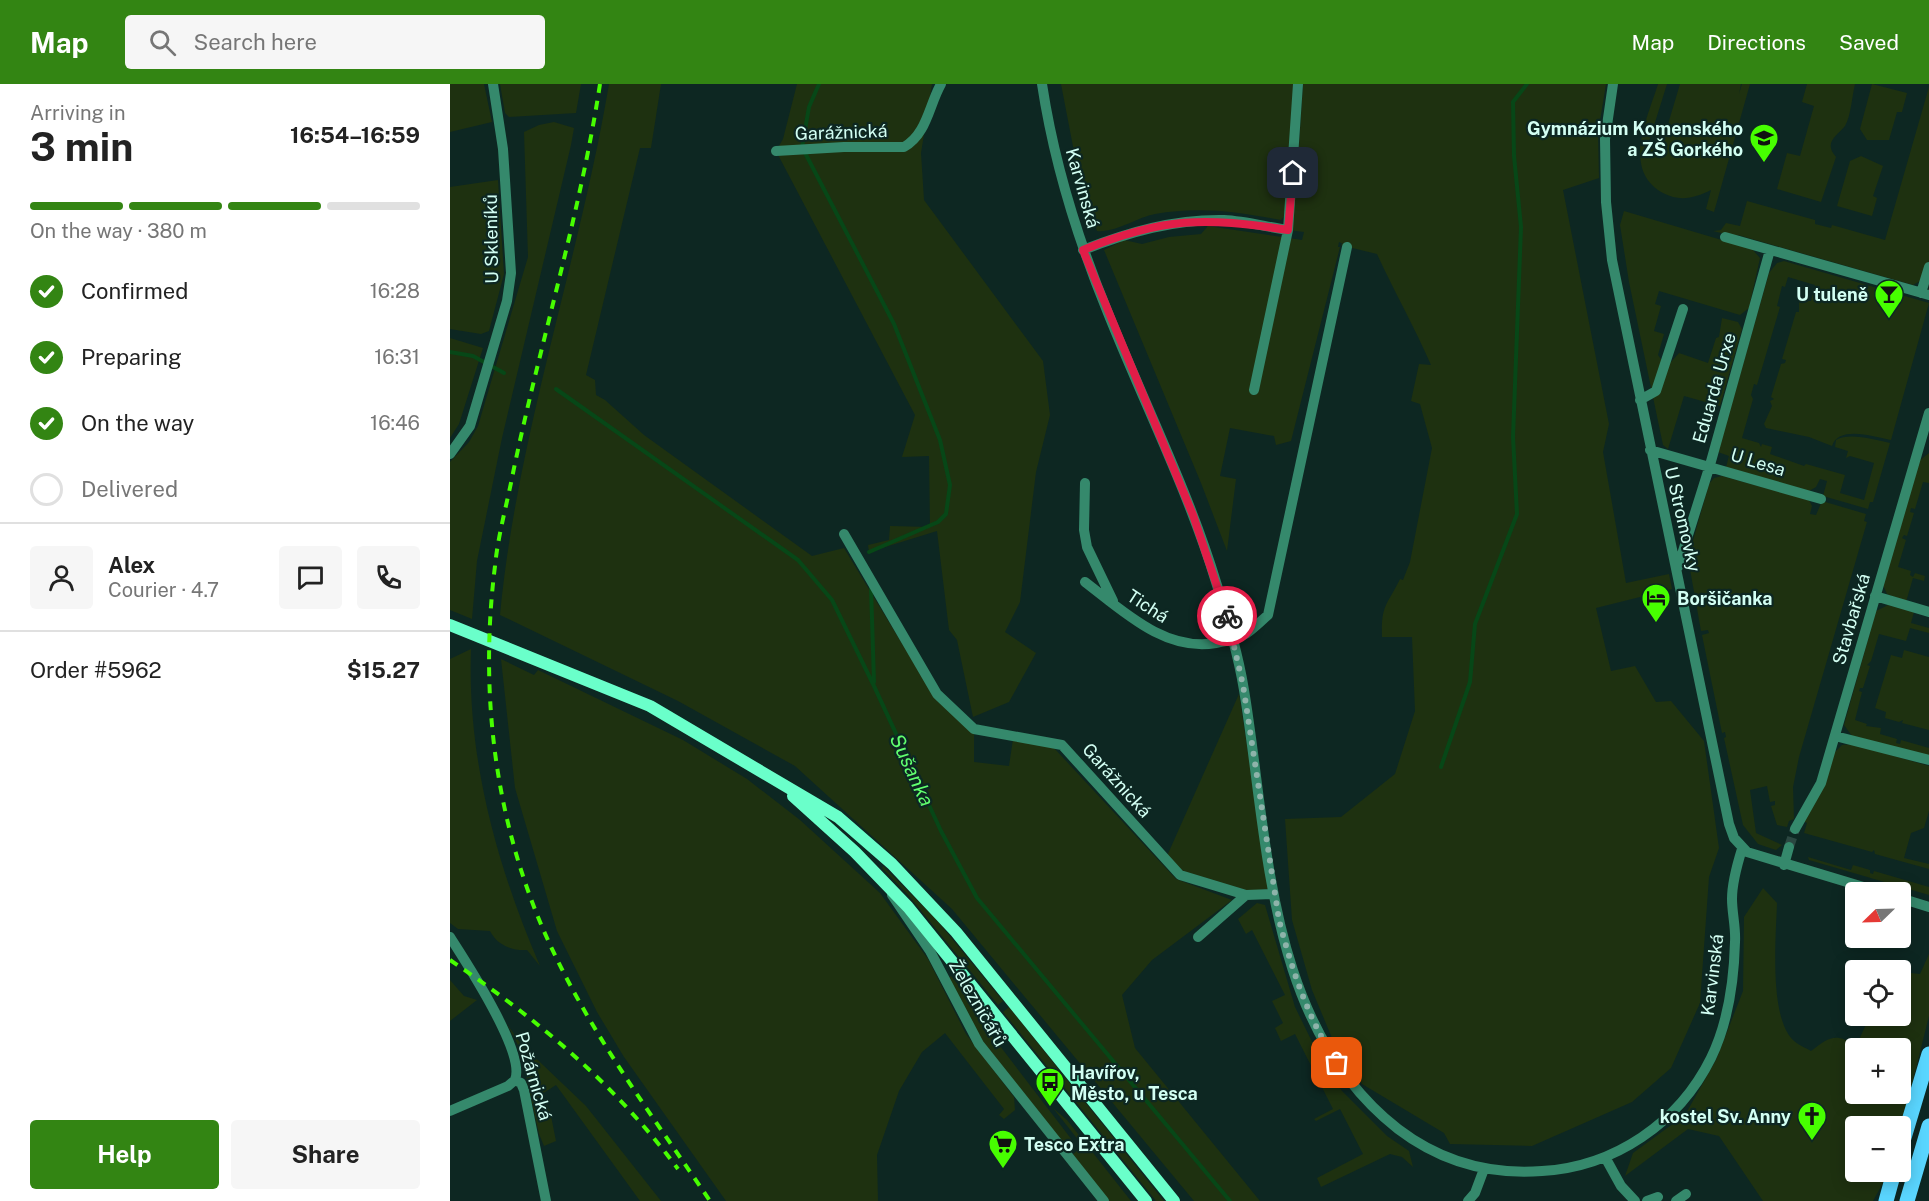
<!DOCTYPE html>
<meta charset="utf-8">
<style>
:root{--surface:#fff;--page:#f6f6f6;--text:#222;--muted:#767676;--line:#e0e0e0;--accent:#338513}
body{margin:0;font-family:"Public Sans",sans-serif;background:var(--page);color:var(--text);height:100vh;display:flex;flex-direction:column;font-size:22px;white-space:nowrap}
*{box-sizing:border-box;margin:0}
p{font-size:20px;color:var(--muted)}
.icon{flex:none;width:33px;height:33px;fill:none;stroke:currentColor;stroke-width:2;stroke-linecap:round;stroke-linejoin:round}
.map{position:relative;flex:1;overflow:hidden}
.side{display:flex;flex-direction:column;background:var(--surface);width:450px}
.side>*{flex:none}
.needle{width:39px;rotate:247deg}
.tools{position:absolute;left:1395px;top:798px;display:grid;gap:12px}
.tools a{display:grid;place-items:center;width:66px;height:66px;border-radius:6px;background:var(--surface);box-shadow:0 3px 15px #0003;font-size:30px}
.pin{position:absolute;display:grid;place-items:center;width:51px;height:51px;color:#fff;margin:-26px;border-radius:12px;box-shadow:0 3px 9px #0006}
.courier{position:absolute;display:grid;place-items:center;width:60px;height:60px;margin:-30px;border:4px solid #e11d48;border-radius:50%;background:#fff;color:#222;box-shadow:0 2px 8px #0007}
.summary em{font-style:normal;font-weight:700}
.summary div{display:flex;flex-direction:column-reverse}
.summary{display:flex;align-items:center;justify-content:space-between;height:102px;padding:0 30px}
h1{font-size:39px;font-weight:700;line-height:45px}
.bar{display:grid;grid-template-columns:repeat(4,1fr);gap:9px 6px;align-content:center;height:72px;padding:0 30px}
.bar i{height:8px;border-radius:4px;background:var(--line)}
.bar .current{background:var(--accent)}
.bar p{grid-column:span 4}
.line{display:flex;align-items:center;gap:15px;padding:0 30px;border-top:2px solid var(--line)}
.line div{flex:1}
.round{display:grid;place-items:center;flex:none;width:63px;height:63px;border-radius:6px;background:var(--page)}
ol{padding:0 30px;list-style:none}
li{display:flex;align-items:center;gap:18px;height:66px}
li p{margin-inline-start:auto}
li .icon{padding:6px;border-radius:50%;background:var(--accent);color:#fff;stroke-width:4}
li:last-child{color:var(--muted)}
li i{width:33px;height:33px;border:3px solid var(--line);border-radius:50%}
.cta{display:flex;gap:12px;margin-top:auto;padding:12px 30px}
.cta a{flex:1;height:69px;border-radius:6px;background:var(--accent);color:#fff;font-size:24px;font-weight:700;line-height:69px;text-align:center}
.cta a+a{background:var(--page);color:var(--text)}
header{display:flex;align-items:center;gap:36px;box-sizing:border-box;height:84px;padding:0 30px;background:var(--accent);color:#fff}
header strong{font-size:28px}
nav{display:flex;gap:33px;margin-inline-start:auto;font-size:21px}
.search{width:420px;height:54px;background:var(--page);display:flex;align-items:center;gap:15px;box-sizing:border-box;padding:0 21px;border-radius:6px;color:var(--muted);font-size:22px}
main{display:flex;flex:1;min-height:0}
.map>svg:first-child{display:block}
</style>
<header>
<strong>Map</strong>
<div class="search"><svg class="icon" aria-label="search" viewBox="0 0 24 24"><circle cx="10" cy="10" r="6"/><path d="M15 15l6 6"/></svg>Search here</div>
<nav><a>Map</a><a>Directions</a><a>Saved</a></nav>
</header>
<main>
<section class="side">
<div class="summary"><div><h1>3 min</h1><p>Arriving in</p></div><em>16:54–16:59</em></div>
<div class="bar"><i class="current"></i><i class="current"></i><i class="current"></i><i></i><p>On the way · 380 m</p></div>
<ol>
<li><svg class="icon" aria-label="check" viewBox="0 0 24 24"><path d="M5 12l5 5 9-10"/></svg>Confirmed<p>16:28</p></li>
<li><svg class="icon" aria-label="check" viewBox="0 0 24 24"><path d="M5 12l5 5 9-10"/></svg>Preparing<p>16:31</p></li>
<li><svg class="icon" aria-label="check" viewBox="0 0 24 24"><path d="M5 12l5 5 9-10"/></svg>On the way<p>16:46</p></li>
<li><i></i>Delivered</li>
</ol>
<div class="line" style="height:108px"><a class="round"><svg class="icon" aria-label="person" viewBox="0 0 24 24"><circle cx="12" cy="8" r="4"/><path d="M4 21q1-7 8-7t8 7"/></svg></a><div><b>Alex</b><p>Courier · 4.7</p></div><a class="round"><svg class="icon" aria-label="chat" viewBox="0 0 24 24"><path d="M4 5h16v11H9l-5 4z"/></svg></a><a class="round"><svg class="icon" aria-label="phone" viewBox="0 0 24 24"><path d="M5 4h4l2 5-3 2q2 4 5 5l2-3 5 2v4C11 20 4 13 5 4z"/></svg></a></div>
<div class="line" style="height:78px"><div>Order #5962</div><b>$15.27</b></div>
<div class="cta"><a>Help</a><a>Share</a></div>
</section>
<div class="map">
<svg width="1479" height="1117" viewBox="0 0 1479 1117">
<rect width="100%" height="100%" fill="#0d2722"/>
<!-- green -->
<path fill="#1e3110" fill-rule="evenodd" d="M0,0h34l8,38 -42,10z
M50,0h81l-5,29 -67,4 -4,-4z
M159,0h52l-10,64h-11l-54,227 9,5 1,15 9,5 39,35 168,121 32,-8 88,145 42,39v30l35,4 4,-27 41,9 122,131 56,21 -80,60 -30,35 13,53 125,153h-66l-242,-292 -157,-143 -117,-65 -178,-86c17,-180 79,-353 109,-531z
M347,0h135l-11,69 3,47 119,161 7,54 -14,57 -16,130 -15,30 31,21 -27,49 -36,15 -16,-77 -8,-10 -12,-99 -68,21 -1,-7 21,-5 1,-14 40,1 -1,-71 -27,1 13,-42 -139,-264 7,-12z
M611,0h235l-10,130 -5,6c-42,-8 -83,-14 -126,-6 -17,3 -40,19 -58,17l-21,-69z
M853,0h303l-8,49 1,45 -36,12 46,234 -6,28 23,131 43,-9 3,15 -76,19 15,63 24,-5 21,36 15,-1 33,40 15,107 -10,29 -9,126 -29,65 -39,34 -100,44 -82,-2 -6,-11 -82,-49 -30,-46 -20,-48 -20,-70 -7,-101 56,-2 54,-43 20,-63 -3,-74h-30c-1,-33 5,-31 18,-58l3,1 7,-18 22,-114 -12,-44 -9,-3 8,-37 12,1c-16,-37 -37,-74 -54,-111l-37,-9 3,-1 -4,-2 -1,5h2l-49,194 -15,4 -2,-9 -44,-8 -10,48 16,3 -9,72 -26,-68 -97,-233 20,-10 18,4 27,-7 32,-3 7,-8 94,14 2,-8 -16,-2 10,-69z
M1208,0h9l-20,64 13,3 20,-67h61l-2,10 3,-10h8l-36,128 -8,-3 5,-19c-16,8 -31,12 -48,3 -42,-23 -15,-76 -5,-109z
M1357,0h48c-3,12 -4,32 -10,42 -8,10 -22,16 -9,31l-15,45 -44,-13 10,-36 13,3 14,-50 -12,-4z
M1422,0l35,9 -5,19h-5l-8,28h-22l-7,-11z
M1479,3v189l-16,9 -175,-50 -1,2 -24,-6 8,-1 5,-7 14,3 7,-25 68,19v4l16,4 1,-3 53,15z
M104,38l20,6 -3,17 -69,293 -25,123 -5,58 -22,-9v-148l19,-20 9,-16 50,-169 -4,-125 15,-7z
M1411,72l22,10 -10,30 4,2 -5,18 -35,-10 13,-45z
M48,96l6,94 -15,57 -8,3 -31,-5v-142z
M1174,127l128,38 8,9 -11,50 -9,7 -81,-24 -4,13 6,2 -7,25 10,3 -6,21 5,7h8l8,-9 29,10 8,-25 3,-1 3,-19 16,4 4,7 -22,77 -36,-10 -16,53 -5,-4 -34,-163 -9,-57z
M1334,177l145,42 -38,137c-17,-3 -52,-15 -59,6l-23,-9 -43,-9 -2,-4 8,-18 -2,-5 4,-2 -3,-2 10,-33 4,-1 1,-3 -4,-1 14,-47h3v-11h12l4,-16 -27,-8 -3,10 -3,-1 -5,20 3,1 -23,78 -3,-1 -3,11 2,4 -11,39 17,5 2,4 1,-3 10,3 -2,7 34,12 2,-2 39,11 -5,18 24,7 10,-37 -24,-7 -4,2 2,-7 -13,-4 1,-7c14,-8 39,0 54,3l-17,59h-3l-2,7 -45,-13 4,-15 -7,-2 -4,8 -7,4 -83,-24 3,-11 -11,-4 51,-179 8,-10z
M0,254l33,10 -24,76 -9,14z
M1479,369v30l-6,-1 -8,27 -4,-1 -1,4 4,1 -7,23 -3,-1 -2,3 4,2 -8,27 13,4 -1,4 3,2 2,-4 10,3 -1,5 -11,-3 -7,24 -19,-8 -4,-9 36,-124z
M1272,392l87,24 3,6 -2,8 6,1 6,-14 44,13 -2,7 3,1 -68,235 -6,30 1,32 -5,2 -2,6 -10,-2 -6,-19 4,-1v-4l-5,1 -3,-16 -17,4 6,43 26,12 -6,5 -18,-6 -15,-19 -19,-87 2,-1 -1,-5 -3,1 -20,-98 7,-2 -1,-3 -7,1 -13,-73 21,-74 5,-6z
M1438,521l26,7 -3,11 18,5v5l-19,-5 -4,13 -27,-7 -8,27 -4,4 3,1 -7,22h-3l-1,3 3,1 -7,28 12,4 -1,2 15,2 -1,6 17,5 -1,4 4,1 1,-4 28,8v11l-77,-23 -8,-11 32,-114z
M21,565c-4,110 26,217 69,317l-13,-16c-15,1 -30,-5 -37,-19l-32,-2 -8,-6v-264z
M1454,566l25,7v73l-27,-7 1,-3 -4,2 -14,-4 1,-6 -11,-4 16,-53 11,3z
M51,575l33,16 4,-5 145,70 64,39 53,41 80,73 48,66 38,75 48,63 1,13 -11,9 -5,-4 5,-6 -59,-76 -23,19 -23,39 -22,64 1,46h-152l-102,-144 -27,-45 -40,-81 -42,-143z
M789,610l30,195 -20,2 -66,-20 -16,-15z
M1403,660l76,22v45l-5,17 -13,5 -7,25 25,6v5l-54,-15 -1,-4 -2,2 -68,-19 3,-10 -5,-3 32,-67 8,-8z
M1358,773l43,13 2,-5 17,5v3l3,1 1,-3 55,16v8l-120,-35z
M433,782l52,52 68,83 -5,4 -89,-109 -27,-28z
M1313,804l14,15c-1,33 -8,111 15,136 4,5 14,9 19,12 18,-14 25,-19 45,-5l14,-30h30l1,-44 19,2 9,-20v62l-28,112 -45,-2v46h33l-16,29h-110l-44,-65 -31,-7 -63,47 8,-23 52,-38 31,-55 27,-69 1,-74zM1406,964h44v46h-44z
M807,819l8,2 30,102 28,57 19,27 45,45 22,15 4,16 -11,-10 -12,-3 -69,33 -4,-9 46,-24 -23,-45 -24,12 -2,-2 19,-10 -38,-75 -14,7 -6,-13 8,-5 -11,-22 13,-6 -33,-65 -6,4 -8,-15z
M501,892l33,41 -4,3 92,120v6l-4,3 -86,-107 -34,-64z
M0,896l14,16 13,4 -27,21z
M559,923l155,194h-8l-153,-189z
M57,940l14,20 65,62 75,95h-21l-84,-116 -14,9 8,17 6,30 -12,5 -5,-12 -19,-85z
M603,1024l14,12 64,81h-22l-37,-46 11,-9z"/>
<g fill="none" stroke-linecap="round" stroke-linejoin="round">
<!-- stream -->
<path stroke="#074717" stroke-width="4" d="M369,0l-10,23 -7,40 92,177 46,116 10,45 -4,29 -8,8 -69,30
M0,268l23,4 31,17
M106,305l242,171 34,40 42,86 67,145 36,67 253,303
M421,503l3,95
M991,683l29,-85 5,-58 42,-110 -4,-77 8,-210 -7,-71 -1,-54 14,-18"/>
<!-- street-tunnel -->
<path stroke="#2b4741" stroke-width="10" stroke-dasharray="10 5" stroke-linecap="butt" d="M1339,763l6,-18"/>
<!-- street -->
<path stroke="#35896c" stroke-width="10" d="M592,0c12,79 36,156 66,229 36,90 80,177 108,269 11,36 22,71 28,108 25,151 22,336 154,439 42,32 91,46 144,42 72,-4 137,-48 169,-113 17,-35 23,-78 24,-116 1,-14 -3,-29 -3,-43 0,-17 5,-34 10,-50
M1163,0l-8,55 1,63 6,58 117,564 5,14 13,14 133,40
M326,67l68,-4h60c23,-13 25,-42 37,-63
M1275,153l204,58
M633,166c46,-18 91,-31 141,-30 21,1 43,7 64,10
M1471,209l8,-26
M804,306l34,-160 10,-146
M1190,316l16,-9 27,-82
M1200,366l171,49
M0,370l20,-28 37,-125 4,-28 -8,-124 -10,-65
M635,399l-1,47 3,17 26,54
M394,450l93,160 37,35 88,16 118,130 66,20 27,-1
M1228,483l32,-102 60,-215
M635,498c38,29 80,70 131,61 11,-2 22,-4 31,-10 7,-5 14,-12 21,-18l79,-368
M1425,512l54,16
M1385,652l94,24
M1345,745l26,-46 108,-370
M1334,781l5,-18
M442,811l38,56 49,93 125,157
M1450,814l29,9
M0,853c16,25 76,116 65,143
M748,853l48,-42
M65,996l6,3 3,7 22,111
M0,1027l58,-25 7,-6
M1155,1073l16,29 14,15
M1018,1117l7,-8 9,-24
M1197,1117l11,-4
M1226,1117l10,-7"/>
<!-- secondary -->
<path stroke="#6affca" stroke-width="12" d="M0,541l200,81 188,111 54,47 64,68 218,269
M343,712l62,56 53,55 238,294"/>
<!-- primary -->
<path stroke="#5ad6ff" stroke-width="15" d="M1450,1067l29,-97
M1436,1117l8,-29
M1457,1117l22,-75"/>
<!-- rail -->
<path stroke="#47fe00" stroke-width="4" stroke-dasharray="9 8" stroke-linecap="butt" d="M150,0c-20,131 -60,259 -87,389 -6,31 -15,62 -18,93 -15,119 -2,240 43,351 42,103 110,192 172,284
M0,876c87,59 165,124 228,209"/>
</g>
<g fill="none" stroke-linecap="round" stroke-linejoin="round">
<!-- done -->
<path stroke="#8eb3aa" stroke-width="6" stroke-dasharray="0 10.8" d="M777,532l16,69 36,235c13,50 29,99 58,143"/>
<!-- route -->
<path stroke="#e11d48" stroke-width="8" d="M777,532l-34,-101 -110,-265c80,-33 121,-33 205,-20l5,-57"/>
</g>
<!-- icons -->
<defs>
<g id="school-pin" transform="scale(1.5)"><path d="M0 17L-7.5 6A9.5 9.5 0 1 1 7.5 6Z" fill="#47fe00" stroke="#0d2722"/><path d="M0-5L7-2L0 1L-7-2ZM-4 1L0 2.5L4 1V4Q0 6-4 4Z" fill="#111"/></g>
<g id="bar-pin" transform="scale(1.5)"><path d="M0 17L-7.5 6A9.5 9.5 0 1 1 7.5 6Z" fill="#47fe00" stroke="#0d2722"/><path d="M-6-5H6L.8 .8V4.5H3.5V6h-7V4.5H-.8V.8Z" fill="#111"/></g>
<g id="hotel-pin" transform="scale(1.5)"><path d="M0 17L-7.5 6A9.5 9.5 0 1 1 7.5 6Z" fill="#47fe00" stroke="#0d2722"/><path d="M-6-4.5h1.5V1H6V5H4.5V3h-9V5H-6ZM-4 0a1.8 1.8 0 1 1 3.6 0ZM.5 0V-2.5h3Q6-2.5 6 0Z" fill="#111"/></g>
<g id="bus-pin" transform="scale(1.5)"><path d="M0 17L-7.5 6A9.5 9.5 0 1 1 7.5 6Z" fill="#47fe00" stroke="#0d2722"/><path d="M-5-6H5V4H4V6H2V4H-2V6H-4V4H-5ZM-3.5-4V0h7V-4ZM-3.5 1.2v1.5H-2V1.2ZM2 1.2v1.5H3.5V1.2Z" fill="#111"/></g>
<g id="church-pin" transform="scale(1.5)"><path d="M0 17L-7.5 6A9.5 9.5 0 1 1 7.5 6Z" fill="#47fe00" stroke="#0d2722"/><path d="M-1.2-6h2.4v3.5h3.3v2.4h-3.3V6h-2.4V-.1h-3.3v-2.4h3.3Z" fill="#111"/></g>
<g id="supermarket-pin" transform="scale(1.5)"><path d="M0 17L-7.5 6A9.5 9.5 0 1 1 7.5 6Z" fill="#47fe00" stroke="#0d2722"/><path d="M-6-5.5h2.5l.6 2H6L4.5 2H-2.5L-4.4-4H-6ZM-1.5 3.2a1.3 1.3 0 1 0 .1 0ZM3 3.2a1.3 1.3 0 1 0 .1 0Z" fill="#111"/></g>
</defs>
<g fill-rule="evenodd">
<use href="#school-pin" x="1314" y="54"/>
<use href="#bar-pin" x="1439" y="210"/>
<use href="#hotel-pin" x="1206" y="514"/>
<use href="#bus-pin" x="600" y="998"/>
<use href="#church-pin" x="1362" y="1032"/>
<use href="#supermarket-pin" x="553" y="1060"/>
</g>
<g text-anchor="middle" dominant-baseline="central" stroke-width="4.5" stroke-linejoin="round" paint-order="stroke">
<!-- poi labels -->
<g font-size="18" font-weight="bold" fill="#d3fff3" stroke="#0d2722" text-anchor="end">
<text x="1293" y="44">Gymnázium Komenského<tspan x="1293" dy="21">a ZŠ Gorkého</tspan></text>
<text x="1418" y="210">U tuleně</text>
<text x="1227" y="514" text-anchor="start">Boršičanka</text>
<text x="621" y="988" text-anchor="start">Havířov,<tspan x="621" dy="21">Město, u Tesca</tspan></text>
<text x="1341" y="1032">kostel Sv. Anny</text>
<text x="574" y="1060" text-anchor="start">Tesco Extra</text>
</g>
<!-- street labels -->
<g font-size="18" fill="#d3fff3" stroke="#0d2722">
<text transform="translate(391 48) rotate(-2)">Garážnická</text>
<text transform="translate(633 104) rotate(74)">Karvinská</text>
<text transform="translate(41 155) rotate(-91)">U Skleníků</text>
<text transform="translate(1264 304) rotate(-74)">Eduarda Urxe</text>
<text transform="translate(1308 378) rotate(17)">U Lesa</text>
<text transform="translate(1233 435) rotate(77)">U Stromovky</text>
<text transform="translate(698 522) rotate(33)">Tichá</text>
<text transform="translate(1401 535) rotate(-74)">Stavbařská</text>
<text transform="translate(667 696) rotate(48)">Garážnická</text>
<text transform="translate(1262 891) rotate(-83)">Karvinská</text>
<text transform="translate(528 919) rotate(60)">Železničářů</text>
<text transform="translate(84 992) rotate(74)">Požárnická</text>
</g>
<!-- water labels -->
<g font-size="20" font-style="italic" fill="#61ff6e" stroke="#0d2722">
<text transform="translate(462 686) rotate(65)">Sušanka</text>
</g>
</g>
</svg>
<div class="tools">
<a><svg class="needle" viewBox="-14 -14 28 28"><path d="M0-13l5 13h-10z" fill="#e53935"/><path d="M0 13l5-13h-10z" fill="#767676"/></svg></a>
<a><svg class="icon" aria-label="locate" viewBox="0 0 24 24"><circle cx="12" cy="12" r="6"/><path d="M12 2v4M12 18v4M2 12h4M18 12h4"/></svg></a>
<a>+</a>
<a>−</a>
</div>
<div class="pin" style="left:887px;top:979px;background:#ea580c"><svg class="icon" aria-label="bag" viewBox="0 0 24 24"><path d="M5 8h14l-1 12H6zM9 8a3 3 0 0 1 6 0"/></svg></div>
<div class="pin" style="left:843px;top:89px;background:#1f2937"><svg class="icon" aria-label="home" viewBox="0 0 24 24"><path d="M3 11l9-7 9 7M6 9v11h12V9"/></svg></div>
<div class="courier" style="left:777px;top:532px"><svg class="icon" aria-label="bike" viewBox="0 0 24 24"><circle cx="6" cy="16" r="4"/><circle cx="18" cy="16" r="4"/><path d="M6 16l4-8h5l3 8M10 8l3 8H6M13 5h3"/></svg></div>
</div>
</main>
